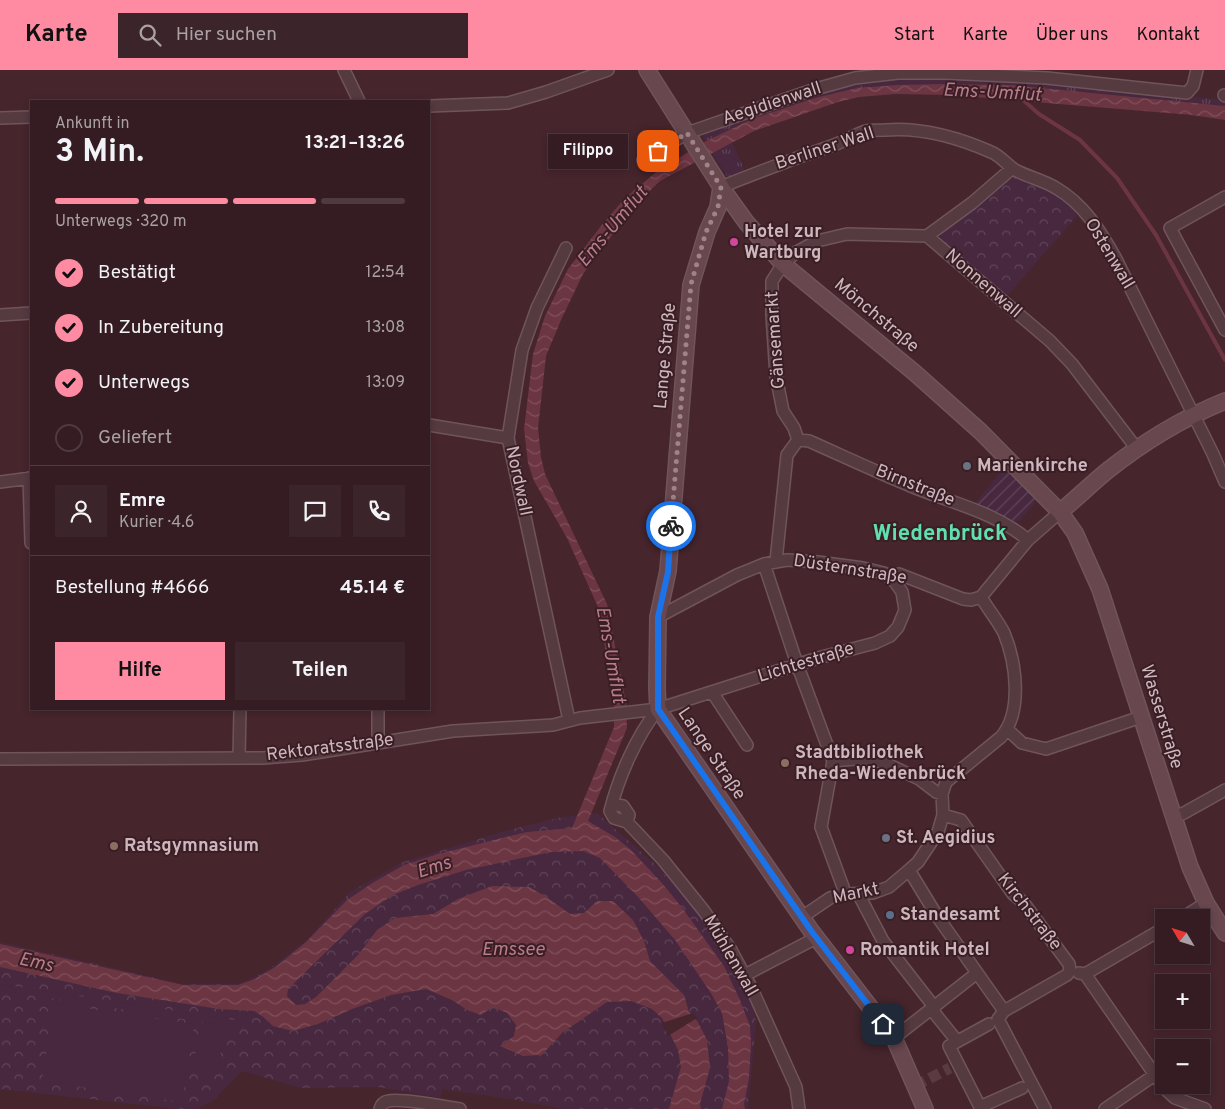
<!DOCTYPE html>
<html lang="de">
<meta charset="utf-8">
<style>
:root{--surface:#341c22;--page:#3c252a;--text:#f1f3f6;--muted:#a9a1a5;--line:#4e3a40;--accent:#ff8ba3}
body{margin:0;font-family:Overpass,sans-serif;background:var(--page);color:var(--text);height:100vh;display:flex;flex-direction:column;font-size:19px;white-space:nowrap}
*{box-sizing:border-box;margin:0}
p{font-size:16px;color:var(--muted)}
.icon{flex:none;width:28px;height:28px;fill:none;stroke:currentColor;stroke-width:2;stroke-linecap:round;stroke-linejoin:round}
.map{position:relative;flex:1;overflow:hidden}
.details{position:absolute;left:30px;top:30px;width:400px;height:610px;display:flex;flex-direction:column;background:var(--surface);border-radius:0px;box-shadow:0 2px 8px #0003,0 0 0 1px var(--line)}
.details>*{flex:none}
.needle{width:32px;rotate:308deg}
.tools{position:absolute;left:1155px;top:839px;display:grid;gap:10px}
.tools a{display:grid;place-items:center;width:55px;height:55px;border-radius:0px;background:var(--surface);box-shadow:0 2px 8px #0003,0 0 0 1px var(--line);font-size:25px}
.pin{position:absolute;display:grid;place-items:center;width:42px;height:42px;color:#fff;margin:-21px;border-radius:10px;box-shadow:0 2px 8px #0006}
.courier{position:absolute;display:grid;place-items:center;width:50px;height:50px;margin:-25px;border:4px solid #1a73e8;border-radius:50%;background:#fff;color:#222;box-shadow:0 1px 6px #0007}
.bubble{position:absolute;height:35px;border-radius:0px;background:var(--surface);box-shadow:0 2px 8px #0003,0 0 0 1px var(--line);font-size:16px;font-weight:700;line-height:35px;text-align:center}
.overview em{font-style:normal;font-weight:700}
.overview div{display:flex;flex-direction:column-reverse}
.overview{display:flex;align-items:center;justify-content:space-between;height:85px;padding:0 25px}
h1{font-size:32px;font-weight:700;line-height:38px}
.bar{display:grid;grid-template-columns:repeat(4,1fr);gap:8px 5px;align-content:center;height:60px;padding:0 25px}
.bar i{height:6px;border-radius:4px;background:var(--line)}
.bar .selected{background:var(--accent)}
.bar p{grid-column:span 4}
.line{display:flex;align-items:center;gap:12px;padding:0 25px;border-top:1px solid var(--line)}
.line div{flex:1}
.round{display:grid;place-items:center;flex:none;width:52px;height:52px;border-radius:0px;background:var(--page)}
ol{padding:0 25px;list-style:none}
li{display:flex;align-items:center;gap:15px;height:55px}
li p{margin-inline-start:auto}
li .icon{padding:5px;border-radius:50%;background:var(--accent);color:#111;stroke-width:4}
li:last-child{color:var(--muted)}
li i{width:28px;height:28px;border:2px solid var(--line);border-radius:50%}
.cta{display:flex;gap:10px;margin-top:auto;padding:10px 25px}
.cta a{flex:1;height:58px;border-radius:0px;background:var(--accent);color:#111;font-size:20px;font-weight:700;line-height:58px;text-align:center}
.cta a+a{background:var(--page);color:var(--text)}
header{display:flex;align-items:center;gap:30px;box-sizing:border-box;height:70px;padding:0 25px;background:var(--accent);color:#111}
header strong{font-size:24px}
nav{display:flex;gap:28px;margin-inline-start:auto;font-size:18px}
.search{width:350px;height:45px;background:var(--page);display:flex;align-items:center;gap:12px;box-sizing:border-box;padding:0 18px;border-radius:0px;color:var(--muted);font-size:19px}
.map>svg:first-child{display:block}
</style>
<header>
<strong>Karte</strong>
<div class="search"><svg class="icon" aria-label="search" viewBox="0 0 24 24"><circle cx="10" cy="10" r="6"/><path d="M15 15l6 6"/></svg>Hier suchen</div>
<nav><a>Start</a><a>Karte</a><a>Über uns</a><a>Kontakt</a></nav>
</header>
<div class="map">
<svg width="1225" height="1039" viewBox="0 0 1225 1039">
<defs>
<pattern id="grass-tufts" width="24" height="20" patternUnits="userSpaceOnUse" patternTransform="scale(1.25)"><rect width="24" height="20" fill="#47283f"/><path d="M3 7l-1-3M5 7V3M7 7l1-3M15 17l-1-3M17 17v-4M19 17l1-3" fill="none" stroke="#604559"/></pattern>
<pattern id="forest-crowns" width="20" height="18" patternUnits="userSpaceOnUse" patternTransform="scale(1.25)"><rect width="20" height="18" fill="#47283f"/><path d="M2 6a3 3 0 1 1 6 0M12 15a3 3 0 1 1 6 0" fill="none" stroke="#604559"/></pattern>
<pattern id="garden-furrows" width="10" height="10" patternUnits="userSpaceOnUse" patternTransform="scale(1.25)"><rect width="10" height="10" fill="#47283f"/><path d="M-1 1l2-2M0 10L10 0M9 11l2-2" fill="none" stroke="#604559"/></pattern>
<pattern id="water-waves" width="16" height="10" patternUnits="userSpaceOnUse" patternTransform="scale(1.25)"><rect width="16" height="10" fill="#6c3542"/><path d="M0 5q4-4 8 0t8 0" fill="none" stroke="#80505b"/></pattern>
</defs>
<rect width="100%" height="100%" fill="#46252d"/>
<!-- grass -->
<path fill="url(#grass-tufts)" d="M899,5l83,2 243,23v6l-213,-21h-115l-82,13 -64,21 -45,22 -4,-6 48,-20 107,-34z
M732,72l13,29 -16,8 -17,-26z"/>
<!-- forest -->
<path fill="url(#forest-crowns)" d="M1014,106l37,17 17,10 9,13 -71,81 -65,-57 -1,-7 36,-25z
M597,743l60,53 35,38 30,38 29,56 5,24 -8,87h-184l-48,-9 -74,-11 -2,9 -62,-11 -77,1 -59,-17 -26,27 -18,11h-19l-179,-20v-147l183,42h55l17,-7 21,-13 31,-24 43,-48 53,-30 102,-31 52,-13z"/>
<!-- garden -->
<path fill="url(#garden-furrows)" d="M1006,396l26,28 3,5 -1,5 -15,17h-6l-38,-18z"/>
<!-- pitch -->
<path fill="#47283f" d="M0,914l241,37 -1,7 -240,-38z
M54,934l140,20 -12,78 -140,-21z
M200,955l24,3 -6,45 -25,-4z"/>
<!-- water -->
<path fill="url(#water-waves)" d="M943,14l69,1 213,21v14l-33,-5 -242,-20 -54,-1 -37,3 -21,5 -84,29 -94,50 -27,26 -50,67 -22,46 -15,36 -8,72 3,29 4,17 62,130 19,99 1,25 -39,93 27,16 16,13 31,33 21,26 41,57 16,34 10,26 1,18 -2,34 -5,26 1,5h-23l7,-28 -1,-33 -6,-35 -10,-18 -37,-55 -36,-42 -39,-40 -17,-7 -32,1 -85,18 -48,15 -25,10 -28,19 -77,75 -1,7 9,9 9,-1 11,-7 43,-43 18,-24 18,-12 38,-4 25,-15 34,-13 37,1 16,9 25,18 14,-1 13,-12h16l20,19 11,21 6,20 34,34 5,17 9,10 9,18 3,28 -10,36 1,5h-32l12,-42 -3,-17 -16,-32 -10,-9 -21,-8 -24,1 -45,31 -20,22 -19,1 -23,-10 14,-10 2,-11 -9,-12 -14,-6 -12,8 -14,-5 -15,-10 -26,-11 -35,6 -39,14 -34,15 -25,7 -20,-5 -11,-10 -8,-5 -35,-2 -102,-16 -117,-26v-23l183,41h55l17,-6 22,-13 29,-24 41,-42 27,-18 30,-17 34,-11 60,-15 29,-7 45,-4 42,-101v-28l-16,-92 -31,-69 -33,-57 -6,-18 -4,-34 9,-75 12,-38 23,-47 33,-43 24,-28 30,-25 51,-32 46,-22 63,-21 42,-10 40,-3z"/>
<!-- pier -->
<path fill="#46252d" d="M693,943l4,5 -29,18 -6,-13z"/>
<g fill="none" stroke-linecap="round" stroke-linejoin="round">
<!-- stream -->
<path stroke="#6c3542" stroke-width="4" d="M1023,30l16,14 41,26 37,38 39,57 69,125"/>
<!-- street-tunnel -->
<path stroke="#5a3b42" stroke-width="11" stroke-dasharray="11 5.5" stroke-linecap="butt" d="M915,1016l35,-18"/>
<!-- street casing -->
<g stroke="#6f555b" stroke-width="14">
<path id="street" d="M344,0l15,31
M1224,25l1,1
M429,36l79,-3 38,-11 62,-22
M0,48l31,-1
M643,90l44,-27 125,-43 43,-12 43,-5h47l102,5 140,15 6,-7 4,-16
M721,117c37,-15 72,-28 110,-41 12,-4 23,-11 35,-15 6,-1 13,-1 19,-1 36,-3 72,7 106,22 10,4 16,13 24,18 13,7 28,10 41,18 28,16 45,44 60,71l97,195 12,28
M1225,127l-55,31 55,102
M927,166l45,-33 37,-32 4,-2
M566,178l-29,60 -15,42 -14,88 61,282
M0,245l31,-2
M429,355l79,13
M798,370l-4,-12 -11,-17 -7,-35 -4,-61v-34l11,-17 12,-11 22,-12 30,-7 80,2 123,105 22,23 65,85
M798,370l11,1c36,16 72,33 109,48 38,15 78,24 110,51
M29,408l2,65
M0,412l31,-4
M776,491l11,-106 11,-15
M764,494l33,100 36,97
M891,508l8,-4 64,25 8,1 10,-3
M981,527l47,-57 32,-28
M712,622l35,53
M658,639c-22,28 -39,67 -48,102l4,7 13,4 36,38 41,51 27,39 21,39 44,98 3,22
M1008,660l14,13 24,6 95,-32
M378,673v-34
M239,688l1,-49
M0,689l263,-1 39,-3 151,-24 100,-6 27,-7 78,-9 160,-51 57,-15 15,-7 8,-9 7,-17 -3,-18 -7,-10 -11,-9 -21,-5 -45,-6 -31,-2 -23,4 -27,11 -79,42
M833,691l-12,66 22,60 1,7
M833,691l32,-3 20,5 34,16 17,13 6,2
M612,734l11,2 6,9 -2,7
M943,745l18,5 52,74 10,8 46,62 1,7
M1173,747l11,-4 41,-23
M909,800l28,46 67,95
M859,825l24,46 52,67
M802,847l28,-19 14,-4 29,-1 16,-6 20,-17 9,-8 20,-30 5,-17 -1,-21 4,-12 55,-45c22,-25 15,-75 3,-104 -6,-12 -16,-24 -23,-36
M1182,848l24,-15
M1079,903l6,1 79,-46
M1085,904l79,114 11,10 30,11
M745,905l71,-37
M932,940l25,31
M989,954l-40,22 31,61 42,-19
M894,968l83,-65
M380,1039c1,-4 3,-7 8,-8 13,-3 56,5 72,8
M1045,1039l-47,-90 6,-8 63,-36 3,-4
M1105,1039l51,-35"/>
</g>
<!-- secondary casing -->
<g stroke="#6f555b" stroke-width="18">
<path id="secondary" d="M647,0l74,117 25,35 37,42 132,109 66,59 79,80 15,21 25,56 90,278 16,36 19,30
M721,117l-3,20 -11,25 -16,53 -23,286 -10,46 -1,71 1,21 154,223 82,106 31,71
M1060,442c16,-13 31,-28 47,-41 35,-28 76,-53 118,-70"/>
</g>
<!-- street -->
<use href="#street" stroke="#553a40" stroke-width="11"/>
<!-- secondary -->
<use href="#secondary" stroke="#68474e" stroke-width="15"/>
</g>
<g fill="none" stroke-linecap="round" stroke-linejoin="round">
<!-- done -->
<path stroke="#9e848a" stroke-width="5" stroke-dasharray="0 9" d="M658,81l29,-18 34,54 -3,20 -12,25 -15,52 -20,242"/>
<!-- route -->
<path stroke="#1a73e8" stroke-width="6" d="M671,456l-3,46 -10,45v92l154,223 71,92"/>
</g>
<!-- markers -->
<g fill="#d1479c" stroke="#3a1e25" stroke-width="2">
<circle cx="734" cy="172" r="5"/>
<circle cx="850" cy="880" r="5"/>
</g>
<g fill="#6b7280" stroke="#3a1e25" stroke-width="2">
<circle cx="967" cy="396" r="5"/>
<circle cx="886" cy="768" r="5"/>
</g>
<g fill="#8d6e63" stroke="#3a1e25" stroke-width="2">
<circle cx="785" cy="693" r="5"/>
<circle cx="114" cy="776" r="5"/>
</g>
<circle fill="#5c6f8a" stroke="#3a1e25" stroke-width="2" cx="890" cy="845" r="5"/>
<g text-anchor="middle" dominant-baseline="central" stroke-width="4" stroke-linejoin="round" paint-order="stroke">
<!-- street labels -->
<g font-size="18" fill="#ceb7bc" stroke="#3a1e25">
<text transform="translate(772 34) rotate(-18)">Aegidienwall</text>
<text transform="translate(825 79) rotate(-18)">Berliner Wall</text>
<text transform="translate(1109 184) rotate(59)">Ostenwall</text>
<text transform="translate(983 214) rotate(41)">Nonnenwall</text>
<text transform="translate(876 246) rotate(40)">Mönchstraße</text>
<text transform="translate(776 270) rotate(-94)">Gänsemarkt</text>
<text transform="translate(666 286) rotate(-85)">Lange Straße</text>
<text transform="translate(518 411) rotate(78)">Nordwall</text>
<text transform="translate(915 416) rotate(22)">Birnstraße</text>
<text transform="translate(850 500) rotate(9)">Düsternstraße</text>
<text transform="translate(806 593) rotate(-17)">Lichtestraße</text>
<text transform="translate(1161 647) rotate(73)">Wasserstraße</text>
<text transform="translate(330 678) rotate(-7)">Rektoratsstraße</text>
<text transform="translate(711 684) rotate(56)">Lange Straße</text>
<text transform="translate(856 824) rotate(-12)">Markt</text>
<text transform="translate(1029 842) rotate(52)">Kirchstraße</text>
<text transform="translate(730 886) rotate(60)">Mühlenwall</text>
</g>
<!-- poi labels -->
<g font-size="18" font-weight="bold" fill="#ceb7bc" stroke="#3a1e25" text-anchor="start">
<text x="744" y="162">Hotel zur<tspan x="744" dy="21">Wartburg</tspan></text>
<text x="977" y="396">Marienkirche</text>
<text x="795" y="683">Stadtbibliothek<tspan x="795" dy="21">Rheda-Wiedenbrück</tspan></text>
<text x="896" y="768">St. Aegidius</text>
<text x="124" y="776">Ratsgymnasium</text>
<text x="900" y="845">Standesamt</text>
<text x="860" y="880">Romantik Hotel</text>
</g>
<!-- water labels -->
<g font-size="19" font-style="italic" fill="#b87c8b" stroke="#3a1e25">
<text transform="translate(992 23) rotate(3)">Ems-Umflut</text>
<text transform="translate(613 157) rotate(-50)">Ems-Umflut</text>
<text transform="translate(610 585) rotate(80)">Ems-Umflut</text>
<text transform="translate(434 798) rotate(-18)">Ems</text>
<text x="513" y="880">Emssee</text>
<text transform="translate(36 893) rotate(13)">Ems</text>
</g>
<!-- district labels -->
<g font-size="22" font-weight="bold" fill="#60e0af" stroke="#3a1e25">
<text x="940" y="464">Wiedenbrück</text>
</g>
</g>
</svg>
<div class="tools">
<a><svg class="needle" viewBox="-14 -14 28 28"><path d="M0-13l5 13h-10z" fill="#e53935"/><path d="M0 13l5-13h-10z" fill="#a9a1a5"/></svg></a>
<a>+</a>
<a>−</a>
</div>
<div class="pin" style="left:658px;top:81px;background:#ea580c"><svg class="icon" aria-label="bag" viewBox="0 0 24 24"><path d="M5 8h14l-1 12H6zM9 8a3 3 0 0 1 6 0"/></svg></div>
<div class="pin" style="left:883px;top:954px;background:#1f2937"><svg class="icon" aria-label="home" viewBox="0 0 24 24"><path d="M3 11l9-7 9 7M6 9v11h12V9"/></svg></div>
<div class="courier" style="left:671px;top:456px"><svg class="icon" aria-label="bike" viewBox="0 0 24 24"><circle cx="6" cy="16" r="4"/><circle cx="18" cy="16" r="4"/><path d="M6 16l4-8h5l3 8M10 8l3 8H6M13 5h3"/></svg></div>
<div class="bubble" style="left:548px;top:64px;width:80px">Filippo</div>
<section class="details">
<div class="overview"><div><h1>3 Min.</h1><p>Ankunft in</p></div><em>13:21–13:26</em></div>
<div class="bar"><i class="selected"></i><i class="selected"></i><i class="selected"></i><i></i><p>Unterwegs · 320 m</p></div>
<ol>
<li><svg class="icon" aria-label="check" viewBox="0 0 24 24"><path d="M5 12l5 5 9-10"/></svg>Bestätigt<p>12:54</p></li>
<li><svg class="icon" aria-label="check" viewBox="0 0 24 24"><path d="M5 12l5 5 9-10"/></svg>In Zubereitung<p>13:08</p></li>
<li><svg class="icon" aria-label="check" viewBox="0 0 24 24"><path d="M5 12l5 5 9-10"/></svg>Unterwegs<p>13:09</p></li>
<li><i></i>Geliefert</li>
</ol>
<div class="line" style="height:90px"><a class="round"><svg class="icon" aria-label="person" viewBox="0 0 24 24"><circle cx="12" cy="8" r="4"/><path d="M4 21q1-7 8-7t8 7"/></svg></a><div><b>Emre</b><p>Kurier · 4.6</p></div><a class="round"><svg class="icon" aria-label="chat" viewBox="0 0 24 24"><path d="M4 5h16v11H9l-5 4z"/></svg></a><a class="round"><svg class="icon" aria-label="phone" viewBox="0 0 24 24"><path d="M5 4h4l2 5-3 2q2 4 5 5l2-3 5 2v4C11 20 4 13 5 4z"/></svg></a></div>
<div class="line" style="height:65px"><div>Bestellung #4666</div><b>45.14 €</b></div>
<div class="cta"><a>Hilfe</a><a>Teilen</a></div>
</section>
</div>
